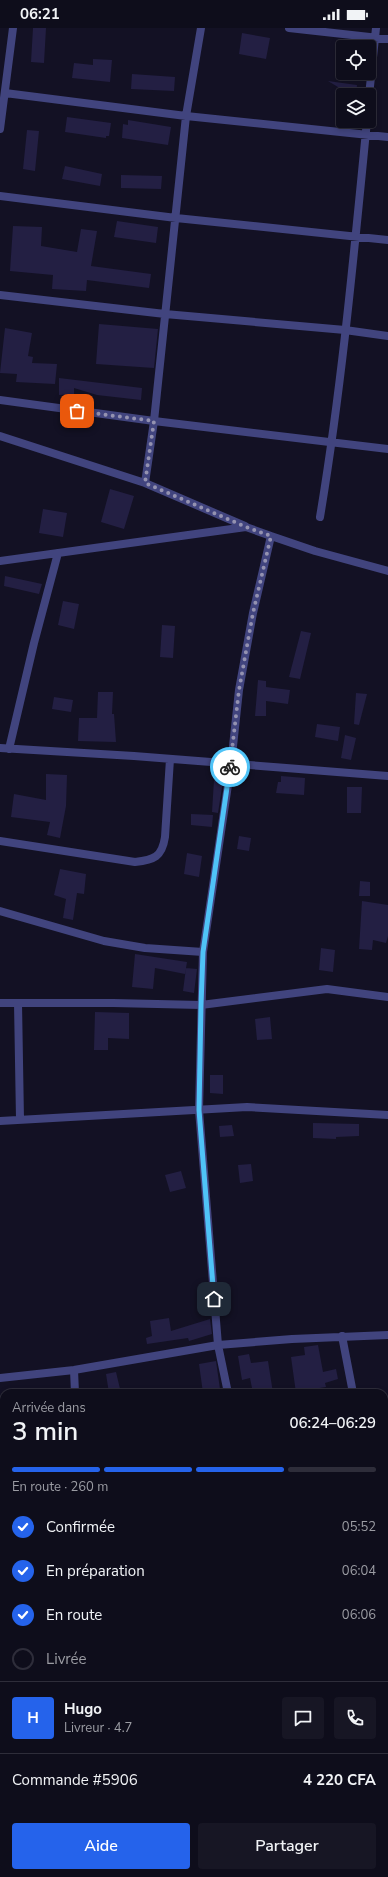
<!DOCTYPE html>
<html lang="fr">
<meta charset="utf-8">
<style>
:root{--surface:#0e0d1b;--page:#171624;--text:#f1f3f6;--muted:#9b9ca3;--line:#2e2d3a;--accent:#2563eb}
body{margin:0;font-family:"Nunito Sans",sans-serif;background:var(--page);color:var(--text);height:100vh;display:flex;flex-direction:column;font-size:15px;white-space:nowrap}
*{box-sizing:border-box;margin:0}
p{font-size:13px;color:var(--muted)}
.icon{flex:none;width:22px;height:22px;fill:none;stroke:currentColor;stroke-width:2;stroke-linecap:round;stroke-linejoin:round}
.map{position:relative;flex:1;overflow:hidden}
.drawer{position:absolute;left:0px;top:1361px;width:388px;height:488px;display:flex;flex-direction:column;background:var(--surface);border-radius:12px 12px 0 0;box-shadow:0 2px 6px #0003,0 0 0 1px var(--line)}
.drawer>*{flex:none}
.controls{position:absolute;left:336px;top:12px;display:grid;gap:8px}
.controls a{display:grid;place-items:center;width:40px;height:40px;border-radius:4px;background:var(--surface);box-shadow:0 2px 6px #0003,0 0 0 1px var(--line);font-size:20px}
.pin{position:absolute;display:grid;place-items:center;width:34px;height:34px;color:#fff;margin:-17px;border-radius:8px;box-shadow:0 2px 6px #0006}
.courier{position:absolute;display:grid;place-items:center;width:40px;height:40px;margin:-20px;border:3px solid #4fc3f7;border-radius:50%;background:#fff;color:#222;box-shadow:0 1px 5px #0007}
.summary em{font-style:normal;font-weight:600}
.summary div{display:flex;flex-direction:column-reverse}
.summary{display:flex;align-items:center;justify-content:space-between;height:68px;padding:0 12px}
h1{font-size:26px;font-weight:600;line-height:30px}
.bar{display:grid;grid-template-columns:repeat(4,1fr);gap:6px 4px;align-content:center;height:48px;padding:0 12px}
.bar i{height:5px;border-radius:3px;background:var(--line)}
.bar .on{background:var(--accent)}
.bar p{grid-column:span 4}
.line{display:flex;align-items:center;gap:10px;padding:0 12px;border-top:1px solid var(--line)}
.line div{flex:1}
.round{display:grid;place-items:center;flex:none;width:42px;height:42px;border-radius:4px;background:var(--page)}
ol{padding:0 12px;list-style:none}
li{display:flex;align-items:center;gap:12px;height:44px}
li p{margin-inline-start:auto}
li .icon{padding:4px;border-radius:50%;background:var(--accent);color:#fff;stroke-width:4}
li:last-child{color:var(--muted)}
li i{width:22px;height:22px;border:2px solid var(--line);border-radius:50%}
.primary-button{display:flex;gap:8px;margin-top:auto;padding:8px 12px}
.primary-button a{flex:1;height:46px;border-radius:4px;background:var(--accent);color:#fff;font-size:16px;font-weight:600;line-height:46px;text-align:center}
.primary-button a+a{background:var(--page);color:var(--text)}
.status{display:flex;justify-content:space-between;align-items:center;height:28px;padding:0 20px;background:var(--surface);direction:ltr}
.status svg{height:11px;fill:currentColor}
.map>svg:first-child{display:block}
</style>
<div class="status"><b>06:21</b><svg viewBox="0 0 49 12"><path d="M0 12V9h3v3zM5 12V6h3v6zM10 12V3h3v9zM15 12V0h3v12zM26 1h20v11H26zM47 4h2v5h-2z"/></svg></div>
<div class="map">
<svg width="388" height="1849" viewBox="0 0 388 1849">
<rect width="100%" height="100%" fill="#131124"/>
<!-- water -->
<path fill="#132b46" d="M388,1739v110h-388v-65h4v61h380v-105z"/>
<!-- building -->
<path fill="#231f43" d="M33,0h13l-2,35 -13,-1z
M242,5l28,5 -4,21 -27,-5z
M93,31l19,1 -2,22 -38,-4 2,-15 19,2z
M132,46l43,3 -1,14 -43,-2z
M328,53l29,4 -1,10h-5z
M67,89l44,6 -2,13h-3v2l-41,-6z
M128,92l43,7 -3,18 -46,-7 1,-14 5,1z
M27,102l12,1 -4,40 -12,-2z
M65,138l37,8 -2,12 -38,-7z
M121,147l41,1 -1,13 -40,-1z
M117,193l41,6 -2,16 -42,-6z
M13,198l29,1 -1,19 36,6 4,-23 16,2 -6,35 60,8 -2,14 -62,-8 -1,11 -34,-2 1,-14 -43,-4z
M99,296l59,5 -4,39 -58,-4z
M5,300l27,5 -4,23 5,1 -1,6 25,1 -2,20 -39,-2 1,-8 -17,-1z
M59,350l83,10 -1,12 -44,-5 -23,-7v6l-15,1z
M110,461l24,7 -10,33 -23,-7z
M43,481l24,4 -4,24 -24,-4z
M5,548l37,8 -3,10 -35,-8z
M63,573l16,3 -5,25 -16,-4z
M162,597l13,1 -2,32 -13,-1z
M301,603l10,2 -11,46 -11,-2z
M258,652l8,1v6l24,3 -2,14 -22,-3v15h-11z
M98,664h15l-1,22h2l2,28 -38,-1 1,-23h18z
M356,665l11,1 -8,31 -5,-1z
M54,669l19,3 -2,12 -19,-3z
M317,696l23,3 -2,14 -23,-4z
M345,707l11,3 -5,22 -10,-2z
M46,746l21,1 -1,31 -6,32 -13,-3 3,-13 -39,-5 3,-23 32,6z
M281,748l24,2 -1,17 -28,-2 2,-11h3z
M214,752l9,1 -5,32 -6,-1z
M347,759h15l-1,26h-14z
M191,786l22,1 -1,12 -21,-2z
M239,808l12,2 -2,13 -12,-2z
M187,825l15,3 -3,21 -15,-3z
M60,841l26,5 -2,20 -7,-1 -4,27 -10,-2 3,-19 -12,-4z
M360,853l10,1v14h-11z
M362,873l26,4v31l-2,7 -13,-3 -1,10 -13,-1z
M321,920l14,2 -2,22 -14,-2z
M135,926l52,8 -2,12 -30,-6 -2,21 -21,-2z
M186,940l11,1 -3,24 -11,-2z
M95,984l34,1v26l-21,-1v12h-14z
M270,989l2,22 -15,1 -2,-21z
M210,1047h13v19l-13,-1z
M313,1095l46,1v12l-23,1v2l-23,-1z
M232,1097l2,11 -14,1 -1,-11z
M251,1136l2,17 -13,2 -2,-18z
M181,1143l5,17 -16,4 -5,-17z
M169,1290l2,13 39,-12 2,15 -23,7 -1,-3 -41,6 -1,-6 6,-2 -2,-15z
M318,1317l5,27 13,-3 2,10 -13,4 1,4 -19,3v3h-11l-5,-36 14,-2 -1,-8z
M249,1326l2,9 17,-2 5,32h-20l-3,-15 -8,2 -4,-24z
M216,1333l4,28 -17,4 -4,-29z
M116,1344l5,21h-12l-3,-19z"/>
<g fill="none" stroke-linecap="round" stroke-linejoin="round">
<!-- minor -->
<path stroke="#41447e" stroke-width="8" d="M289,0l99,11
M5,65l181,23 202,21
M369,68l7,-68
M0,101l13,-101
M0,168l176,22 212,22
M0,267l165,19 180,16 43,6
M0,372l154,21 234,28
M0,408l145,47 100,43
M145,455l9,-62 32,-305 15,-88
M320,489c22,-132 34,-264 47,-396
M271,508l44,15 73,20
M0,533l246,-34 25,9 -18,77 -14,77 -8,75 -28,187 -4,158 19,235 10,48
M0,720l134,8 254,20
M9,721l25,-106 24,-90
M0,813l135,21c19,-2 27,-5 30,-25l5,-78
M0,883l104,30 41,7 58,4
M0,975h113l88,2 126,-16 61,8
M18,975l2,116
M0,1093l247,-14 141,8
M342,1308l11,57
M74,1342l1,23
M0,1350l74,-8 144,-25 74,-6 96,-4
M384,1489h4
M0,1540h4
M384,1634l4,41"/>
<!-- secondary -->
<path stroke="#7980f2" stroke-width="8" d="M384,1690l4,-1
M0,1735h4"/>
</g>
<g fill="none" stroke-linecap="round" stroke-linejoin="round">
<!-- done -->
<path stroke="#9492b0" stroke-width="4" stroke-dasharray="0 7.2" d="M77,383l77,10 -9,62 101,44 25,9 -18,77 -14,77 -9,77"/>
<!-- route -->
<path stroke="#4fc3f7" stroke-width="5" d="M214,1271l-15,-189 2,-105 2,-53 27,-185"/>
</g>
</svg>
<div class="controls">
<a><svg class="icon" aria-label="locate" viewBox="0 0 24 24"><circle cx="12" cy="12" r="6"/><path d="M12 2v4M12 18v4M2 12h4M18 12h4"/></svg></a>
<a><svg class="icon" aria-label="layers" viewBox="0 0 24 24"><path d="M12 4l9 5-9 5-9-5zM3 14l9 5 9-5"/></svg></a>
</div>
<div class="pin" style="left:77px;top:383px;background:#ea580c"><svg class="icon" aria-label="bag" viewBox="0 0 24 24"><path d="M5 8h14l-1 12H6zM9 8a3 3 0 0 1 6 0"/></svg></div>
<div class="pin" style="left:214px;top:1271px;background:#1f2937"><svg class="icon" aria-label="home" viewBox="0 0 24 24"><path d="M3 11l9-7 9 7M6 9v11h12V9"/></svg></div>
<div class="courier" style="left:230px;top:739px"><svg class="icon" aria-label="bike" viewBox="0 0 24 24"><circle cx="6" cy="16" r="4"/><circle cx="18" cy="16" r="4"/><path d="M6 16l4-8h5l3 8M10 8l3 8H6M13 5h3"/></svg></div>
<section class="drawer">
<div class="summary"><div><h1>3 min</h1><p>Arrivée dans</p></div><em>06:24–06:29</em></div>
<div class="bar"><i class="on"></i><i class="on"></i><i class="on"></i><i></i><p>En route · 260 m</p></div>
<ol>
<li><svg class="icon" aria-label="check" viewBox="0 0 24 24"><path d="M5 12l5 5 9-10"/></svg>Confirmée<p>05:52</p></li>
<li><svg class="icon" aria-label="check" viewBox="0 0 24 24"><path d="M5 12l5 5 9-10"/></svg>En préparation<p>06:04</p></li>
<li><svg class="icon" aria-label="check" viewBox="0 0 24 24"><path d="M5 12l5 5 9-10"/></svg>En route<p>06:06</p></li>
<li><i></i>Livrée</li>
</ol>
<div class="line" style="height:72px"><b class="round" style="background:var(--accent);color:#fff">H</b><div><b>Hugo</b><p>Livreur · 4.7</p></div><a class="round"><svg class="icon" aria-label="chat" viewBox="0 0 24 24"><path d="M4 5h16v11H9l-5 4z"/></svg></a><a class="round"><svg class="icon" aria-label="phone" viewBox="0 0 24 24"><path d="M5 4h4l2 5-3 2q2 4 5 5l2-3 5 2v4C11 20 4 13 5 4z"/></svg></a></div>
<div class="line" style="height:52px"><div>Commande #5906</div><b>4 220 CFA</b></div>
<div class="primary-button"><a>Aide</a><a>Partager</a></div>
</section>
</div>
